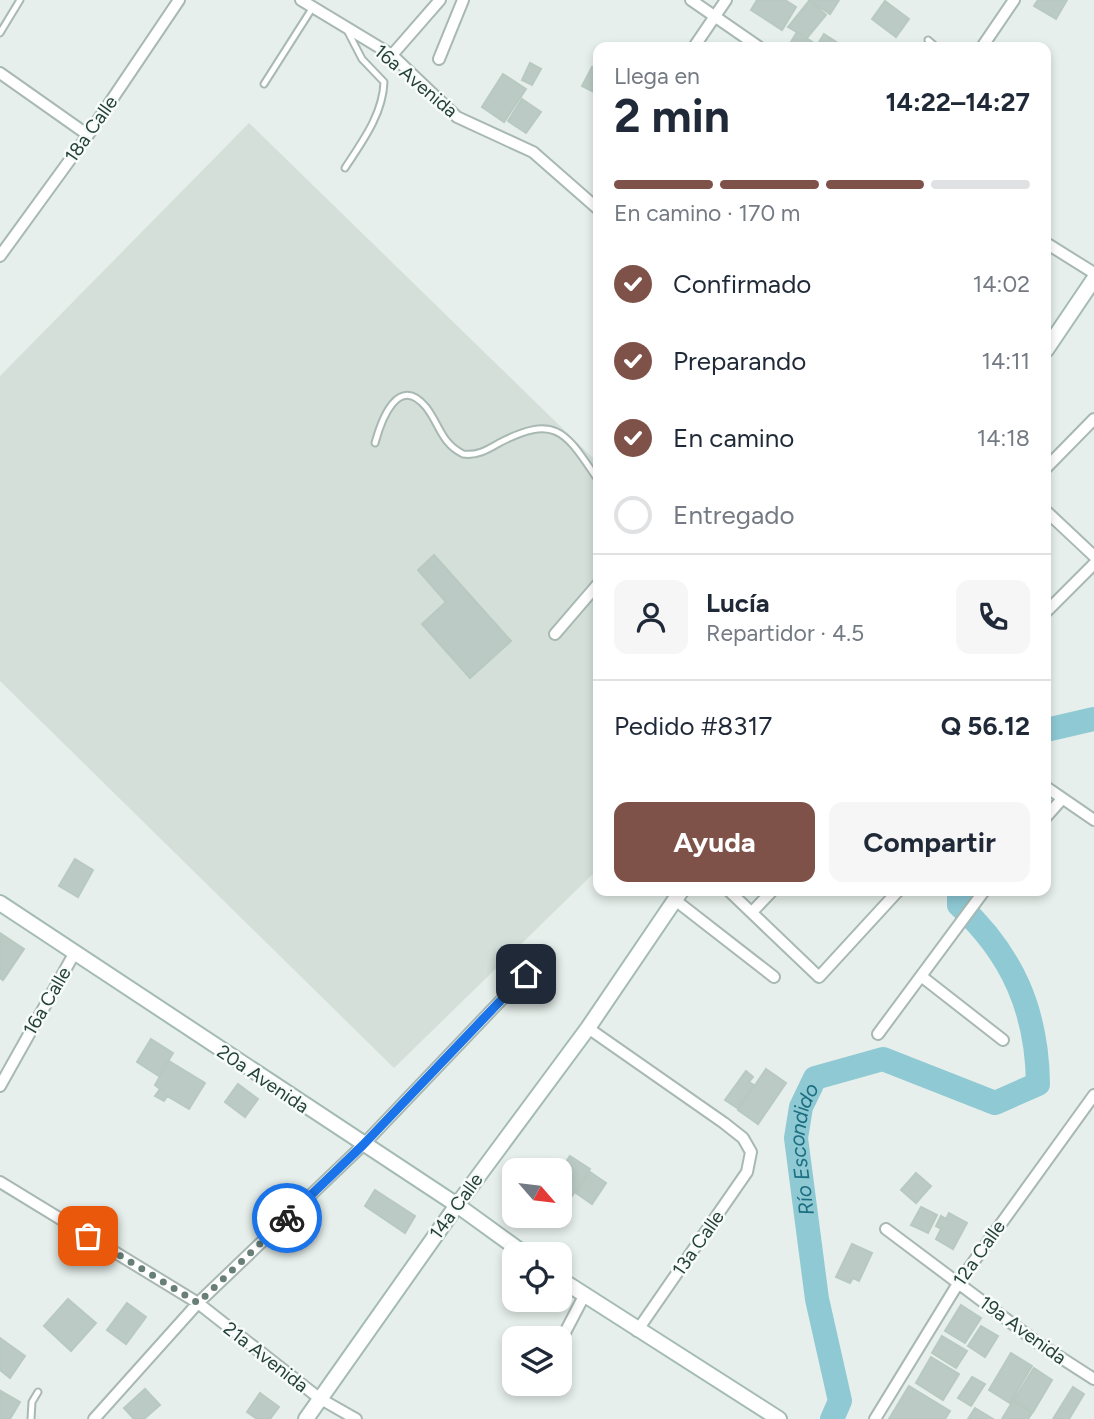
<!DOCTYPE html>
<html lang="es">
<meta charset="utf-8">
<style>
:root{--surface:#fff;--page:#f6f6f7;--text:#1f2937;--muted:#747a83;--line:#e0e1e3;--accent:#7f5249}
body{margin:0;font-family:Figtree,sans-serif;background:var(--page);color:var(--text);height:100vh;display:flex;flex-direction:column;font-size:26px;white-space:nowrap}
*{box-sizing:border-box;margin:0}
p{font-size:23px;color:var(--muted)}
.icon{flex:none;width:38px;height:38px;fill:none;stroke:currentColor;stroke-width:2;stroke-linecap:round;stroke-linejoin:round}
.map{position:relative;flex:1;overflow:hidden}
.details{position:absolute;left:593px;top:42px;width:458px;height:854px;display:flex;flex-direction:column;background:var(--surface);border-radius:14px;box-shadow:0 4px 10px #0003}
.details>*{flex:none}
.needle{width:46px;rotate:118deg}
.controls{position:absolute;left:502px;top:1158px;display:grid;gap:14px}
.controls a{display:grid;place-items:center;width:70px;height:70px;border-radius:14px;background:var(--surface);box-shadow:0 4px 10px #0003;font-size:35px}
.pin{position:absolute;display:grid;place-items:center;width:60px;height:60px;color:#fff;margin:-30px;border-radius:14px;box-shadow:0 4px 10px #0006}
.courier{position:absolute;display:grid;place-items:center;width:70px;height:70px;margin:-35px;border:5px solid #1a73e8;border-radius:50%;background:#fff;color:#222;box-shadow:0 2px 9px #0007}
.head em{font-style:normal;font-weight:700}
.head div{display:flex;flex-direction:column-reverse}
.head{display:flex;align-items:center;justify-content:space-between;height:119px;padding:0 21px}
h1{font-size:46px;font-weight:700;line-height:52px}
.bar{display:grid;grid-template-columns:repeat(4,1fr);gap:10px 7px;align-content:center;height:84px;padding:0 21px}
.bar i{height:9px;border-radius:5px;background:var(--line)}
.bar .active{background:var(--accent)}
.bar p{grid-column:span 4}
.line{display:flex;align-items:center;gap:18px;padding:0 21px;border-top:2px solid var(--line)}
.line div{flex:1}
.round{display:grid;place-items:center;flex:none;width:74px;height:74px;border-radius:14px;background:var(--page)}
ol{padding:0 21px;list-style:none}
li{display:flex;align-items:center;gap:21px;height:77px}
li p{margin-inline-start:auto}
li .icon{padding:7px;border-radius:50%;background:var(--accent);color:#fff;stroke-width:4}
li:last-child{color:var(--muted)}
li i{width:38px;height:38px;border:4px solid var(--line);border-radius:50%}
.cta{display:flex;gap:14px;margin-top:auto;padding:14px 21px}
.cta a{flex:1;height:80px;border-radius:14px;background:var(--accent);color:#fff;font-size:28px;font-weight:700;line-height:80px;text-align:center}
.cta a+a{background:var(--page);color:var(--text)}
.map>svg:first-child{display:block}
</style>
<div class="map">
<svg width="1094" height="1419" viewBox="0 0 1094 1419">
<rect width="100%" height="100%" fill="#e6efeb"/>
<!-- built -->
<path fill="#d4dfda" d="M249,123l349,340v406l-204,199 -394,-387v-305z"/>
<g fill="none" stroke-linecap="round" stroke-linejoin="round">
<!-- river -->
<g stroke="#8ec9d4" stroke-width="24">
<path d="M1046,730l48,-11"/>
<path id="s1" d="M832,1419l8,-18 -23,-102 -21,-161 5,-31 14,-29 68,-19 112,44 43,-19c-1,-73 -25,-129 -79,-179v-14"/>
</g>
</g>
<!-- building -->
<path fill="#bbcac4" stroke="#b8c9c2" stroke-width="2" d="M757,0h28l11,7 -14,23 -31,-20z
M809,0h30l-9,14z
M1038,0h29l-11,19 -22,-13z
M809,1l17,14 -19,23 -19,-11z
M885,1l24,18 -13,18 -24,-18z
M797,32l17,11 -3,4h-23z
M824,34l14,9 -2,4h-20z
M530,63l11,6 -9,16 -10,-5z
M592,67l6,3v24l-16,-8z
M503,74l23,15 -22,33 -22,-15z
M522,99l19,13 -15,21 -18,-12z
M434,555l77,86 -41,37 -48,-54 24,-22 -28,-32z
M75,859l18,11 -15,27 -19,-11z
M0,933l24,16 -21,31 -3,-2z
M151,1039l22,14 -14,23 -22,-14z
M169,1061l36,22 -16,26 -22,-13 -3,5 -9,-5 5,-7 -5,-4z
M766,1069l20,14 -28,41 -20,-14z
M746,1071l7,6 -4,5 5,3 -17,23 -12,-8z
M238,1084l20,15 -13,18 -20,-15z
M570,1156l20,13 -30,45v-43z
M590,1172l16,11 -14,21 -16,-11z
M916,1173l15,13 -15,17 -15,-13z
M375,1190l40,26 -10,17 -40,-27z
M921,1207l16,8 -9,18 -17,-8z
M949,1213l18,10 -14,26 -17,-10 5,-10 -5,-3 5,-10 5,3z
M852,1244l20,9 -13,28 -6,-3 -3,5 -14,-6z
M68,1299l28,24 -25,28 -27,-25z
M127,1303l19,14 -20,27 -19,-14z
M961,1305l20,13 -16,25 -20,-12z
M981,1326l17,10 -13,21 -17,-11z
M942,1336l25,15 -11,17 -24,-15z
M0,1338l25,18 -15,22 -10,-8z
M1011,1353l21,13 -22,37 -21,-13z
M931,1357l28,17 -16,26 -27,-17z
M1034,1368l18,12 -19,32 -19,-12z
M972,1377l13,7 -14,22 -13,-8z
M909,1386l41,25 -5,8h-56z
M1073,1387l11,7 -15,25h-16z
M145,1389l15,16 -16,14h-10l-10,-11z
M1,1391l19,11 -10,17h-10z
M260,1393l19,14 -9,12h-13l-10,-7z
M1013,1401l19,12 -4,6h-26z
M975,1408l18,11h-25z"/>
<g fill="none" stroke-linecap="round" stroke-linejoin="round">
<!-- lane casing -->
<g stroke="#a8b8b2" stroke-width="9">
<path id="lane" d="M0,33l20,-33
M928,40l8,7
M264,84l49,-77
M345,168c17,-26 38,-54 39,-86l-22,-23 -15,-29
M375,443c6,-22 23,-70 51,-36 14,18 15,36 37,47 14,2 24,-4 36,-11 58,-30 67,-10 99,37
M31,1419l1,-17 6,-10"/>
</g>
<!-- street casing -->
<g stroke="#a8b8b2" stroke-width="14">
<path id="street" d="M301,0l91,55 65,62 76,35 65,57
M691,0l68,47
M694,47l32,-47
M982,47l32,-47
M392,55l48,-55
M439,59l24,-59
M0,73l88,62
M1046,243l48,30
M0,256l88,-121 91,-135
M1046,468l48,-49
M1046,511l48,45
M1046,612l48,-48
M555,634l43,-50
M1046,787l48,33
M1046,817l16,-18
M729,891l90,86 79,-86
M675,900l99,77
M752,912l20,-21
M921,976l82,64
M588,1028l136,95 19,15 8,14 -4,20 -110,159
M878,1034l106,-143
M0,1086l74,-132
M0,1182l198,121 121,95 37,21
M886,1229l152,114 56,36
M560,1342l24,-46
M94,1419l104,-116 165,-158 163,-171
M875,1419l84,-137 135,-187"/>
</g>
<!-- secondary casing -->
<g stroke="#a4bbb3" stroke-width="18">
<path id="secondary" d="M1046,350l48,-71
M0,903l457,302 69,50
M560,1279l219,140
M306,1419l151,-214 131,-177 93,-137"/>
</g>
<!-- lane -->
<use href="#lane" stroke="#fff" stroke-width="5"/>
<!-- street -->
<use href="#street" stroke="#fff" stroke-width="10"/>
<!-- secondary -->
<use href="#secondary" stroke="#fff" stroke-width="14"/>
</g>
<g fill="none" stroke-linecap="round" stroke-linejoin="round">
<!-- done -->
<path stroke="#687f78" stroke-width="7" stroke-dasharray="0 12.6" d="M88,1236l110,67 89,-85"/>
<!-- route -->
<path stroke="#1a73e8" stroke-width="9" d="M287,1218l76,-73 163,-171"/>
</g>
<g text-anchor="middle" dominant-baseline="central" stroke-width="5" stroke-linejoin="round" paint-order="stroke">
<!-- street labels -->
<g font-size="19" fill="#24423a" stroke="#f7fbf9">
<text transform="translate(416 81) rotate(40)">16a Avenida</text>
<text transform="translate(91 129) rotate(-55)">18a Calle</text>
<text transform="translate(47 1001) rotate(-60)">16a Calle</text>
<text transform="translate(263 1079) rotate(34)">20a Avenida</text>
<text transform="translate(456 1206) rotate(-54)">14a Calle</text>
<text transform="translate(698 1243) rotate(-55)">13a Calle</text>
<text transform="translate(979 1253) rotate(-55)">12a Calle</text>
<text transform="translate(1023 1330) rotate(36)">19a Avenida</text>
<text transform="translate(266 1357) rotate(38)">21a Avenida</text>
</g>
<!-- water labels -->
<g font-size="21" font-style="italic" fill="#1c6f80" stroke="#f7fbf9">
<text stroke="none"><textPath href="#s1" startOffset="276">Río Escondido</textPath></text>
</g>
</g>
</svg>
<div class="controls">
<a><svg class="needle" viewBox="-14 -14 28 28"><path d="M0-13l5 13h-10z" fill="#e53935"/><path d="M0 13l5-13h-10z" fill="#747a83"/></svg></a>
<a><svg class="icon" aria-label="locate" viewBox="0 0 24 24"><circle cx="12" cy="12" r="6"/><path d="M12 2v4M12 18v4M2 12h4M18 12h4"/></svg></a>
<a><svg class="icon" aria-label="layers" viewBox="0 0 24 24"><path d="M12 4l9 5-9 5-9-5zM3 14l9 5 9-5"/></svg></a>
</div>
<div class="pin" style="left:88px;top:1236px;background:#ea580c"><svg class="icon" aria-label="bag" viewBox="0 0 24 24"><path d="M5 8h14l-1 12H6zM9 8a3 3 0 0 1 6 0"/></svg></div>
<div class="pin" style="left:526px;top:974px;background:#1f2937"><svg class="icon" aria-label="home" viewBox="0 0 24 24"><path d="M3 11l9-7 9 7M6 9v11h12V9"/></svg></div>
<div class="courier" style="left:287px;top:1218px"><svg class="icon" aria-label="bike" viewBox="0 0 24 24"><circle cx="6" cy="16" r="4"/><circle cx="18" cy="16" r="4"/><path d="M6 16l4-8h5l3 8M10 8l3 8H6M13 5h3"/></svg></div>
<section class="details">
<div class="head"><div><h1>2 min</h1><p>Llega en</p></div><em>14:22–14:27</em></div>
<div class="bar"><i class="active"></i><i class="active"></i><i class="active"></i><i></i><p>En camino · 170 m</p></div>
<ol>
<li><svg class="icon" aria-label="check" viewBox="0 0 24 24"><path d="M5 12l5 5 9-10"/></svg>Confirmado<p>14:02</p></li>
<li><svg class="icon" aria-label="check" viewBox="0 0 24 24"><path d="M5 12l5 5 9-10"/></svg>Preparando<p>14:11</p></li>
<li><svg class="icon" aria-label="check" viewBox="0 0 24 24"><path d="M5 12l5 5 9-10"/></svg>En camino<p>14:18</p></li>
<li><i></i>Entregado</li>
</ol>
<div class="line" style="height:126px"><a class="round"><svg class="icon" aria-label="person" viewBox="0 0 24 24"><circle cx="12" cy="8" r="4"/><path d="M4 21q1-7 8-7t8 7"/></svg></a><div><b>Lucía</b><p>Repartidor · 4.5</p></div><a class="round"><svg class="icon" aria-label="phone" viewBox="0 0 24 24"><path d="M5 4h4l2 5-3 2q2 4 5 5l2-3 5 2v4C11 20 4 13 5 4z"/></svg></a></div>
<div class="line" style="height:91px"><div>Pedido #8317</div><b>Q 56.12</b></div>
<div class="cta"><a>Ayuda</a><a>Compartir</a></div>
</section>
</div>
